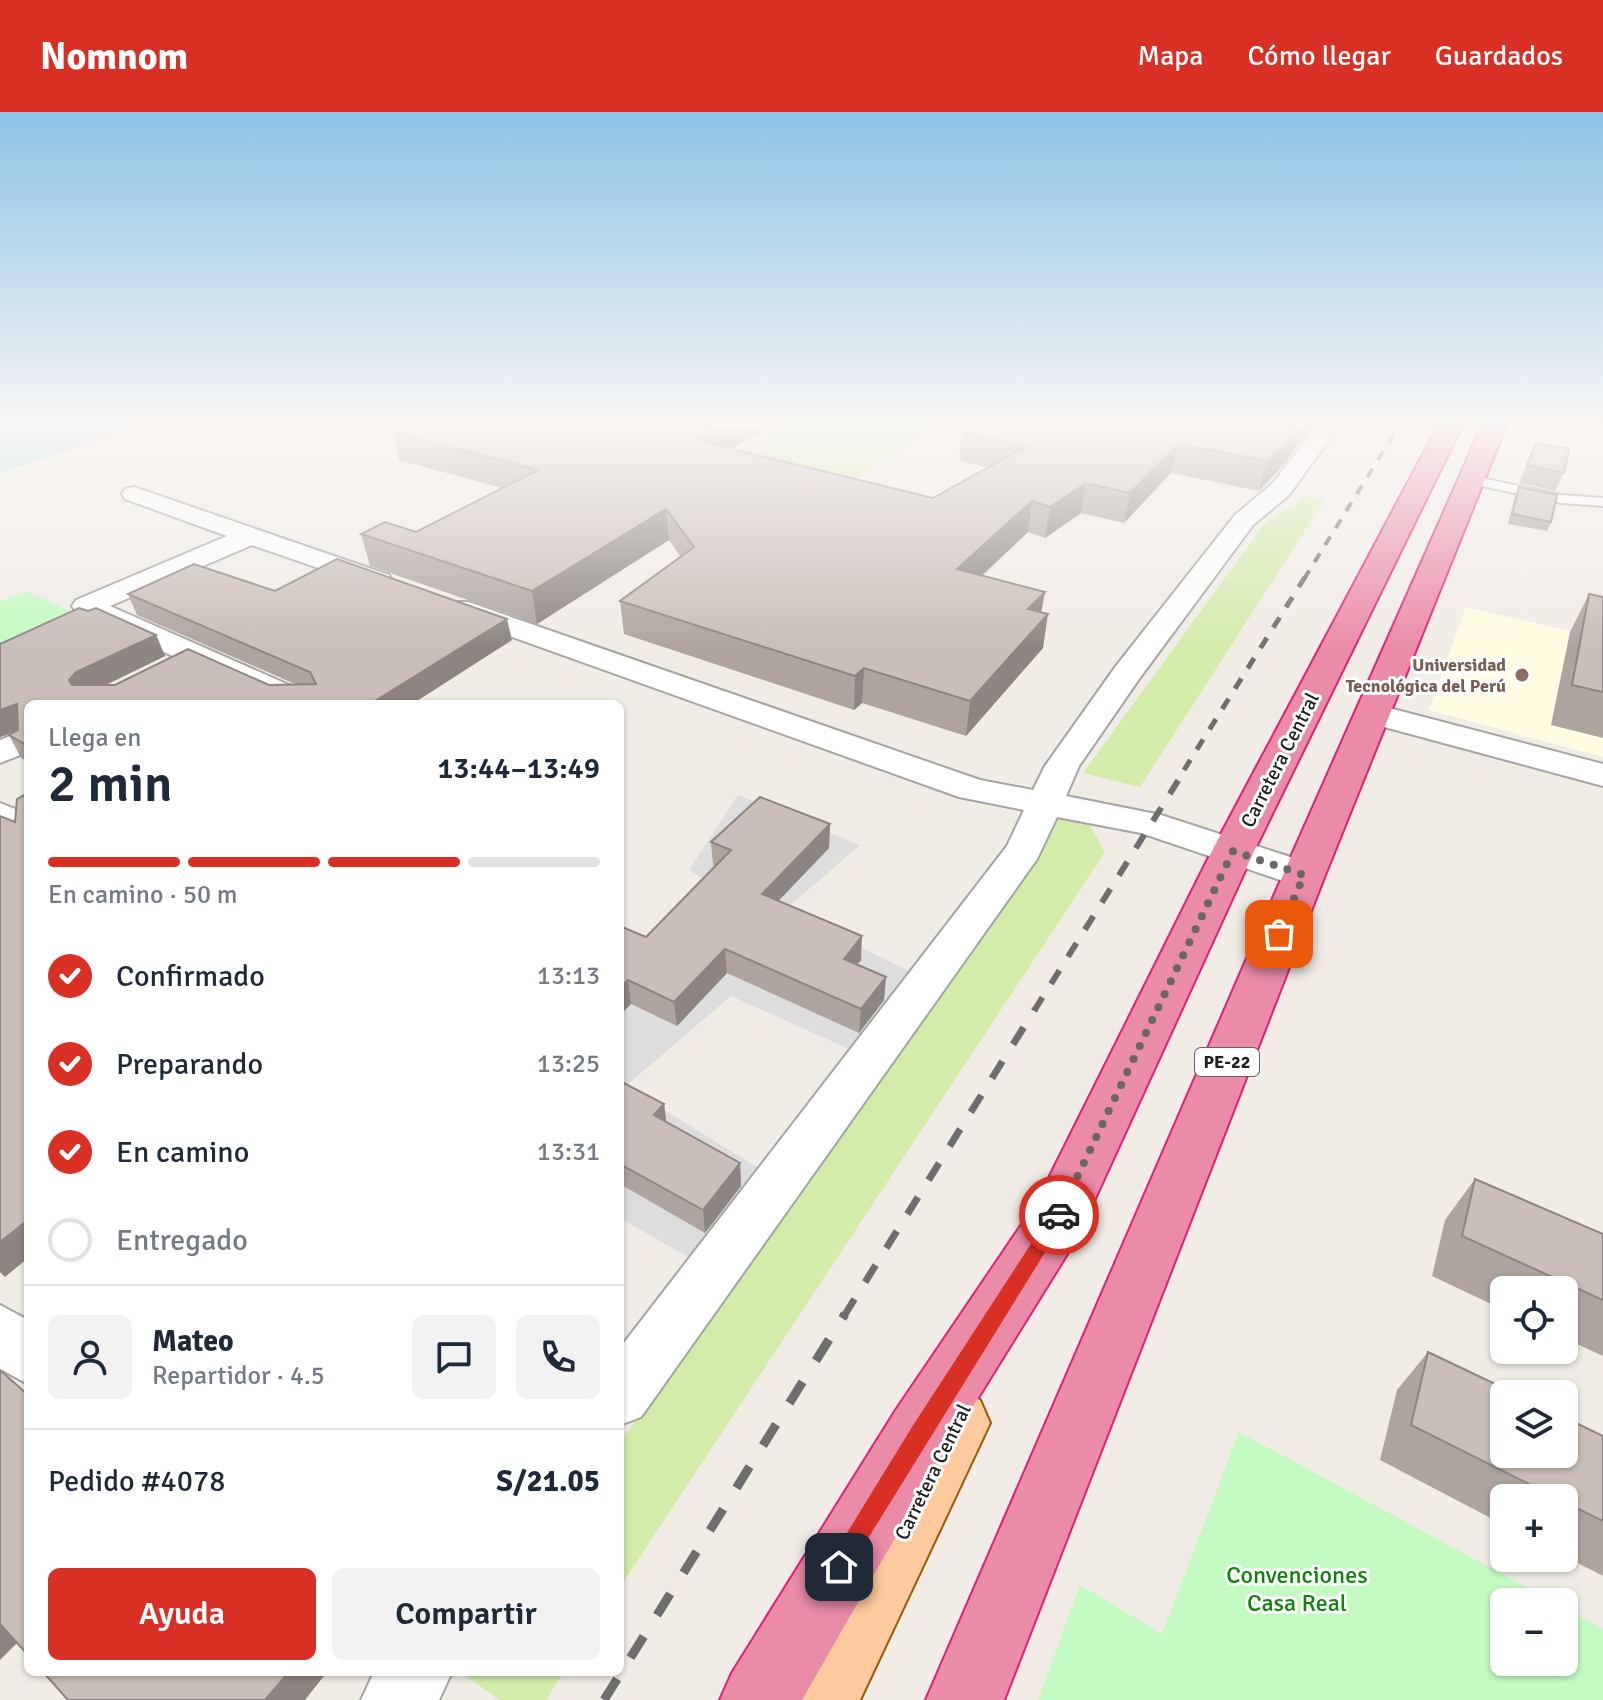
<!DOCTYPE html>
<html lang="es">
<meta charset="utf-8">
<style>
:root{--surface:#fff;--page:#f2f2f3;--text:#1f2937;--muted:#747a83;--line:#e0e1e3;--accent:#d93025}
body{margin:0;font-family:Signika,sans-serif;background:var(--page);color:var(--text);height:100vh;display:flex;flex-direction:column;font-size:30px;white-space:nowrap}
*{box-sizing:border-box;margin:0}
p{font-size:26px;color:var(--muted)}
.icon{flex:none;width:44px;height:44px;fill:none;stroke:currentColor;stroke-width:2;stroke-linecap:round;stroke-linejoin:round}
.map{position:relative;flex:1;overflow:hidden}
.panel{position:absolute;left:24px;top:588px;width:600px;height:976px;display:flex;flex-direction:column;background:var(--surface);border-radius:12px;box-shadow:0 2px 6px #0004}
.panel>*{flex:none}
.controls{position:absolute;left:1490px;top:1164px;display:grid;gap:16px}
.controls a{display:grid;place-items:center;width:88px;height:88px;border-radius:12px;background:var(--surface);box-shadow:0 2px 6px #0004;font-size:40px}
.pin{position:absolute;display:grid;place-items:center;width:68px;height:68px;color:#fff;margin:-34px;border-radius:16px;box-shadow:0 4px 12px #0006}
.courier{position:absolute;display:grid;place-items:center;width:80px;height:80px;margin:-40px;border:6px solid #d93025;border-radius:50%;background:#fff;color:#222;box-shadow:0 2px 10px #0007}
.overview em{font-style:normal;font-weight:600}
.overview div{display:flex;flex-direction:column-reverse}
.overview{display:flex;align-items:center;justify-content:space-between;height:136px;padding:0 24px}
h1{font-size:52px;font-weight:600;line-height:60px}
.bar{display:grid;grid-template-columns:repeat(4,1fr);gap:12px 8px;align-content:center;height:96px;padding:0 24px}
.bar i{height:10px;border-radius:6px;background:var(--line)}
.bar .on{background:var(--accent)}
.bar p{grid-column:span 4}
.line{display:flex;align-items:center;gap:20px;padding:0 24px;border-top:2px solid var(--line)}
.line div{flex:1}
.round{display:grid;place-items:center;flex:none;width:84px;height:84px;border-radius:12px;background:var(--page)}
ol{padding:0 24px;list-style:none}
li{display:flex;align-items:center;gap:24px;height:88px}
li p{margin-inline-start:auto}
li .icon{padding:8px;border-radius:50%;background:var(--accent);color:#fff;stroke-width:4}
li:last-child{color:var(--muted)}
li i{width:44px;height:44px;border:4px solid var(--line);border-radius:50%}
.cta{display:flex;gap:16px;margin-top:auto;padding:16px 24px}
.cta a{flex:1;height:92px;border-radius:12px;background:var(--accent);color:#fff;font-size:32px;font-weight:600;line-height:92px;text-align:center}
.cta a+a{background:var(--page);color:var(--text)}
header{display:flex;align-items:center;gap:48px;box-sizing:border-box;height:112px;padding:0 40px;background:var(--accent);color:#fff}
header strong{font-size:38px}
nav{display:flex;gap:44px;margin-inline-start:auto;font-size:28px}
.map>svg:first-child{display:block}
</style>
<header>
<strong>Nomnom</strong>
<nav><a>Mapa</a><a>Cómo llegar</a><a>Guardados</a></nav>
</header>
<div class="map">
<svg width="1603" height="1588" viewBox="0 0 1603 1588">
<rect width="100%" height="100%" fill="#f1ece6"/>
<!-- residential -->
<path fill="#dedddd" d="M738,683l122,50 -75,65 126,62 -49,83 -131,-59 -105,90 147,91 -71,88 -82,-47v-289l34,12 56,-59 -21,-12z"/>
<!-- education -->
<path fill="#fffce1" d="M1466,495l137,32v118l-174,-47z"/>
<!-- grass -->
<path fill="#d2ecaa" d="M783,314h157l-86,55 -105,-27 -2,-6z
M1307,383l17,6 -184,286 -57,-14 182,-250z
M1059,702l25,1 21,37 -485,735v-144z
M460,1560h104l-18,28h-46z"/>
<!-- park -->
<path fill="#c4fbc2" d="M27,479l63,30 -90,41v-61z
M1239,1320l315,170h-50v60h60v-54l39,21v71h-565l42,-115 82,49z"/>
<!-- water -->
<path fill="#a5d9e0" d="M0,314h140l-140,47z"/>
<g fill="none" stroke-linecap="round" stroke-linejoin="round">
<!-- lane casing -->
<g stroke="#a4a4a4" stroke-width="4">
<path id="lane" d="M1472,364l89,19 42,3v8l-42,-3 -93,-20 -2,-3z"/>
</g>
<!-- street casing -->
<g stroke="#a4a4a4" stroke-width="4">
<path id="street" d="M1317,314h22l-50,69 -36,30 -114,154 -60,87 -13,30 95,19 157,51 5,9 -5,9 -14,4 -163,-55 -84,-16 -20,42 -396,558 -21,8v-77l387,-502 17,-36 -65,-13 -511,-183 -4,-6 4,-6h20l512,178 53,10 12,-24 71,-100 119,-151 37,-31z
M134,375l255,88 4,6 -4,6 -10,2 -127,-44 -142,61 206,91 5,7h-43l-202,-92 -4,-6 4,-6 151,-64 -102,-37 -3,-5 3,-5z
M1374,592l229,60v22l-241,-65 -4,-7 4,-7z
M28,617v23l-28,11v-23z
M0,691l28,11v28l-28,-12z
M0,1193l28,15v64l-28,-15z
M374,1560h78l-13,28h-78z"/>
</g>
<!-- primary casing -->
<g stroke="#9c5700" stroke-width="4">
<path id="primary" d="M957,1278l23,10 10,23 -130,277h-79l153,-300z"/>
</g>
<!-- highway casing -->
<g stroke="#e12078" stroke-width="4">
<path id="highway" d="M1438,314h24l-208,425 -177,387 -135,218 -140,244h-82l12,-27 164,-263 141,-208 175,-351z
M1482,314h24l-181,449 -321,825h-78l357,-825z"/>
</g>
<!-- lane -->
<use href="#lane" fill="#fff" fill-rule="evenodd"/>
<!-- street -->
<use href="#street" fill="#fff" fill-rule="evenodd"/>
<!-- primary -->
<use href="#primary" fill="#ffca9d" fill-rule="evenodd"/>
<!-- highway -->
<use href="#highway" fill="#ea8ba8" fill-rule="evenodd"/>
<!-- rail-far4 -->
<path stroke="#6e6e6e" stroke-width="4" stroke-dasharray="10 10" stroke-linecap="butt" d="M1304,467l95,-153"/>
<!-- rail-far3 -->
<path stroke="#6e6e6e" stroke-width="5" stroke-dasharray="12 12" stroke-linecap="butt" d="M1184,658l121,-193"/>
<!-- rail-far2 -->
<path stroke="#6e6e6e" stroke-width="6" stroke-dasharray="16 16" stroke-linecap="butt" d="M1034,899l152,-243"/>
<!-- rail-far1 -->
<path stroke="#6e6e6e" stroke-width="7" stroke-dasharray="20 20" stroke-linecap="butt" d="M844,1204l191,-307"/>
<!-- rail -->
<path stroke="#6e6e6e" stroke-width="9" stroke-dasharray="25 25" stroke-linecap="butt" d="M604,1588l241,-386"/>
</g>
<!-- wall -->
<path fill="#ada39f" d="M770,314l-39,23 202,49 55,-30 -29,-8 3,-28 7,-6h342l-27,38 -25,27 -88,-18 -47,50 -43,-10 -36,25 -17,-6 -46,44 59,36 2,36 -77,88 -104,-33 -8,7 -230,-76 -4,-33 61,-44 -12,-17 -132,84 -167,-58 -9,-32 55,-2 86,-44 -103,-28 -6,-28z
M1536,331l28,30 -9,18 -36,-8z
M1519,375l32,35 -4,9 -39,-7 7,-28z
M275,479l237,49 -100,64h-384v58l-7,-4 -12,-23 5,-3 -14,5v-93l156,-9 9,21 -59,29 189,-1 -158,-69 -9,-21z
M1589,482l14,3v141l-52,-13 19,-93z
M830,712l-1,24 -51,53 83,59 -4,4 29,13 -2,23 -25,33 -132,-60 -50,53 -46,-22 -11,11v-89l26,11 69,-71 -2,-1 -2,-23z
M620,969l44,23 2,18 74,41 1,23 -36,47 -85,-49z
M1475,1067l128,55v122l-39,-18v-48h-60v20l-72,-34 13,-56z
M1428,1240l175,84v140l-39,-20v-58h-60v27l-124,-65 17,-70z"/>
<!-- shaded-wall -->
<path fill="#8d8582" d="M720,314h50l-73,43 -2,-29z
M1299,314h12l-27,38 -25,27 8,-30z
M1178,332l-7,29 -47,50 6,-30z
M1086,371l-5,30 -36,25 5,-31z
M1032,389l-4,31 -74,69 3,-32z
M666,397l3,31 -132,84 -5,-33z
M1045,480l-6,32 9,-10 -5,34 -77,88 4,-35 58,-92z
M507,507l5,21 -100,64h-42z
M156,523l9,21 -78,38 -6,8 -12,-22 7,-8z
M864,556l-2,35 -8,7 1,-34z
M17,592l11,23 -28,10v-27z
M830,712l-1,24 -66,69 -1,-23z
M862,824l-1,24 -18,22 1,-23z
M725,837l2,24 -50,53 -3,-24z
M886,865l-2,23 -25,33 2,-24z
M628,868l3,24 -11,11v-27z
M664,992l3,23 -13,-12z
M740,1051l1,23 -36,47 -2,-23z
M28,1108v38l-23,19 -5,-5v-30z
M0,1507l25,16 -25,25z
M289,1560h38l-22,28h-40z"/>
<!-- building -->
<path fill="#c9beb9" stroke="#8d8582" stroke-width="2" d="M404,314h316l-25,14 238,58 92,-51 -63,-15 8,-6h329l-7,9 -25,26 -89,-17 -48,49 -44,-10 -36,24 -18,-6 -75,68 88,23 -17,17 20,5 -78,87 -106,-33 -9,8 -235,-75 74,-54 -28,-38 -134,82 -171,-57 24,-12 31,10 122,-62 -145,-38z
M1536,331l33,6 -5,24 -37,-8z
M1519,375l38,8 -6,27 -39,-8z
M337,447l170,60 -137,85h-342v42l-19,-11 9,-5 -1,-26 -17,6v-66l79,-36 9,3 8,-3 60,27 -80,37 -7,8 3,5h43l73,-36 81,36 47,-1 -6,-12 -182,-78 66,-30 81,27z
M1589,482l14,3v95l-31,-7z
M28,681v427l-28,22v-426l15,6 2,-23z
M760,685l70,27 -68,70 100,42 -18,23 42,18 -25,32 -136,-60 -51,53 -46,-22 -8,8v-62l26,11 85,-87 -20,-8z
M620,969l44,23 -10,11 86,48 -37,47 -83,-46z
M1475,1067l128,55v66l-141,-64z
M1428,1240l88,42h-12v60h60v-37l39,19v85l-39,-19v-4h-7l-146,-73z
M0,1258l28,25v260l-28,-31z
M43,1560h246l-24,28h-197z"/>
<!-- sky -->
<linearGradient id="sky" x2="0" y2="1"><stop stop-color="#8dc3e5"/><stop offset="0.58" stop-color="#f9f6f4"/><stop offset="1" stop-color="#f9f6f4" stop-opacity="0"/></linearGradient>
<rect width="1603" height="537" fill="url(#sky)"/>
<!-- route -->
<path fill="#d93025" d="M1059,1096l9,7 -3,5 -219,354 -7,3 -8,-3 -3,-7 3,-8 81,-132 141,-217z"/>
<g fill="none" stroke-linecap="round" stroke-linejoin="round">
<!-- done -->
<path stroke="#696765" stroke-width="8" stroke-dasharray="0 14.4" d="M1059,1103l174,-364 71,24 -25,59"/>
</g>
<!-- markers -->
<circle fill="#8d6e63" stroke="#fff" stroke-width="3" cx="1522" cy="563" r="8"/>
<g text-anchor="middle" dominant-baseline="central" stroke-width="6" stroke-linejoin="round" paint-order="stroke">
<!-- far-education labels -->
<g font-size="18" font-weight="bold" fill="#785e54" stroke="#fff" text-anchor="end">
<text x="1506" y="553">Universidad<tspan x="1506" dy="21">Tecnológica del Perú</tspan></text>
</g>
<!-- shield labels -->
<rect fill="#fff" stroke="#636363" stroke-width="2" x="1195" y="936" width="64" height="28" rx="6"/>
<g font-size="18" font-weight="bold" fill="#202020">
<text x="1227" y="950">PE-22</text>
</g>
<!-- street labels -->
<g font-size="20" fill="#202020" stroke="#fff">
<text transform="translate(1280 648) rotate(-63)">Carretera Central</text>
<text transform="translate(933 1360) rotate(-64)">Carretera Central</text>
</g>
<!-- near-park labels -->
<g font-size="24" fill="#0b8408" stroke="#fff">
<text x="1297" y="1463">Convenciones<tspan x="1297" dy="28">Casa Real</tspan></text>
</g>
</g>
</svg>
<div class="controls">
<a><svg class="icon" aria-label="locate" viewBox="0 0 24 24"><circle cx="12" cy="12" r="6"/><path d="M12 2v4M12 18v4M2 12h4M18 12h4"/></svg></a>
<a><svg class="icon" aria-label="layers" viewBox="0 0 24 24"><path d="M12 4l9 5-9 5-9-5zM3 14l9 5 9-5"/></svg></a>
<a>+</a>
<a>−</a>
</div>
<div class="pin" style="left:1279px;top:822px;background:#ea580c"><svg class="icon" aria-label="bag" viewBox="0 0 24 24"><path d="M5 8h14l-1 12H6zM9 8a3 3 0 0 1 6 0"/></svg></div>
<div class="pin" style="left:839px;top:1455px;background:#1f2937"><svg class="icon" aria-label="home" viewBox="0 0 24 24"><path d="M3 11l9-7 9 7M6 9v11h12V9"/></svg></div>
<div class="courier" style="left:1059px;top:1103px"><svg class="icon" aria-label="car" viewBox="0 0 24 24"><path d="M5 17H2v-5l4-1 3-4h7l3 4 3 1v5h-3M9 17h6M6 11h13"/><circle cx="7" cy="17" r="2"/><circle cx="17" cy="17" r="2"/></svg></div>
<section class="panel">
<div class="overview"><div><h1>2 min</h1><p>Llega en</p></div><em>13:44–13:49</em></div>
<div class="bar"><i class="on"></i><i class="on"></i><i class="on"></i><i></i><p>En camino · 50 m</p></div>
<ol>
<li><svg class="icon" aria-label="check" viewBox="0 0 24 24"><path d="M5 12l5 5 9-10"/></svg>Confirmado<p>13:13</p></li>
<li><svg class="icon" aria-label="check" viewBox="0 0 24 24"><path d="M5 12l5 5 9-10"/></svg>Preparando<p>13:25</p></li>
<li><svg class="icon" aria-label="check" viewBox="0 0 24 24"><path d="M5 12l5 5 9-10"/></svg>En camino<p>13:31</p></li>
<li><i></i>Entregado</li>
</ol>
<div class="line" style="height:144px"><a class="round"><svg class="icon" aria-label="person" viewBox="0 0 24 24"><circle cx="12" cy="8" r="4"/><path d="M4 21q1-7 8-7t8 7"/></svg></a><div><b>Mateo</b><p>Repartidor · 4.5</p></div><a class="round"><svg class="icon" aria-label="chat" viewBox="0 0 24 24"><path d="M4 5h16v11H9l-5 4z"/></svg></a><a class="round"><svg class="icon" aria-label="phone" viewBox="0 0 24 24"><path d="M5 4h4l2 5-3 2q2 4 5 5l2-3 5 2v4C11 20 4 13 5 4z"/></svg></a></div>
<div class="line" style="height:104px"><div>Pedido #4078</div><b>S/21.05</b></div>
<div class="cta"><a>Ayuda</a><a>Compartir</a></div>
</section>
</div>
